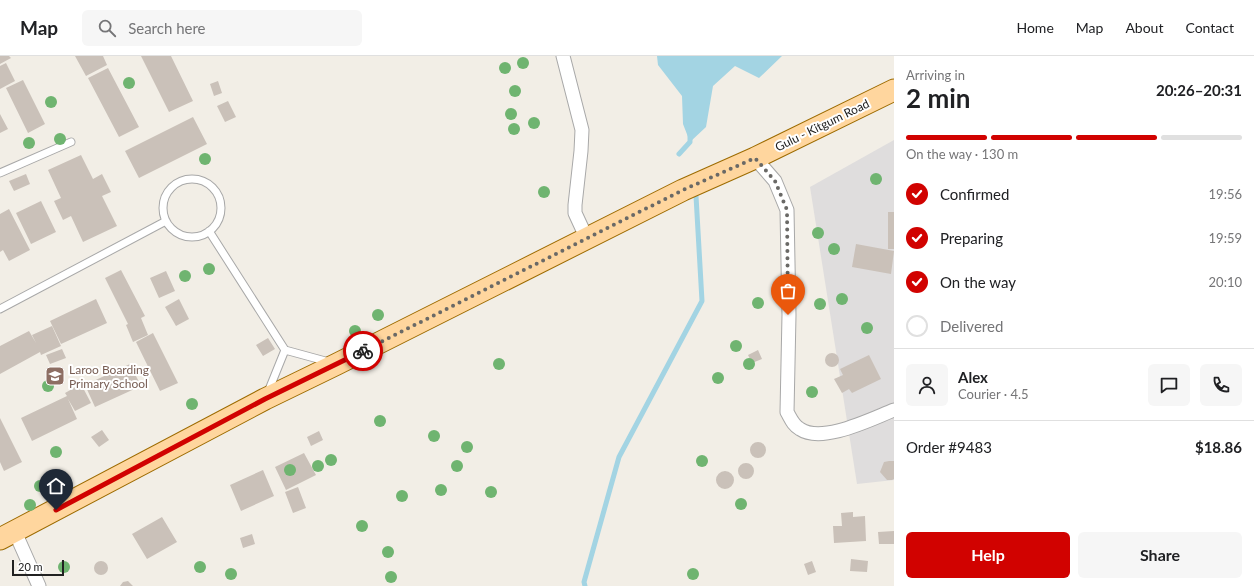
<!DOCTYPE html>
<meta charset="utf-8">
<style>
:root{--surface:#fff;--page:#f6f6f6;--text:#202124;--muted:#757577;--line:#e0e0e0;--accent:#d10200}
body{margin:0;font-family:Lato,sans-serif;background:var(--page);color:var(--text);height:100vh;display:flex;flex-direction:column;font-size:15px;white-space:nowrap}
*{box-sizing:border-box;margin:0}
p{font-size:13px;color:var(--muted)}
.icon{flex:none;width:22px;height:22px;fill:none;stroke:currentColor;stroke-width:2;stroke-linecap:round;stroke-linejoin:round}
.map{position:relative;flex:1;overflow:hidden}
.side{display:flex;flex-direction:column;background:var(--surface);width:360px}
.side>*{flex:none}
.scale{position:absolute;left:12px;bottom:10px;width:52px;box-sizing:border-box;padding-left:4px;border:2px solid #212121;border-top:0;font-size:11px;line-height:14px;white-space:nowrap;color:#212121;-webkit-text-stroke:3px #fff;paint-order:stroke}
.pin{position:absolute;display:grid;place-items:center;width:34px;height:34px;color:#fff;margin:-41px -17px;border-radius:50% 50% 50% 0;rotate:-45deg;box-shadow:0 0 4px #0007}
.pin .icon{rotate:45deg}
.courier{position:absolute;display:grid;place-items:center;width:40px;height:40px;margin:-20px;border:3px solid #d10200;border-radius:50%;background:#fff;color:#222;box-shadow:0 1px 5px #0007}
.summary em{font-style:normal;font-weight:700}
.summary div{display:flex;flex-direction:column-reverse}
.summary{display:flex;align-items:center;justify-content:space-between;height:68px;padding:0 12px}
h1{font-size:26px;font-weight:700;line-height:30px}
.bar{display:grid;grid-template-columns:repeat(4,1fr);gap:6px 4px;align-content:center;height:48px;padding:0 12px}
.bar i{height:5px;border-radius:3px;background:var(--line)}
.bar .on{background:var(--accent)}
.bar p{grid-column:span 4}
.line{display:flex;align-items:center;gap:10px;padding:0 12px;border-top:1px solid var(--line)}
.line div{flex:1}
.round{display:grid;place-items:center;flex:none;width:42px;height:42px;border-radius:6px;background:var(--page)}
ol{padding:0 12px;list-style:none}
li{display:flex;align-items:center;gap:12px;height:44px}
li p{margin-inline-start:auto}
li .icon{padding:4px;border-radius:50%;background:var(--accent);color:#fff;stroke-width:4}
li:last-child{color:var(--muted)}
li i{width:22px;height:22px;border:2px solid var(--line);border-radius:50%}
.primary-button{display:flex;gap:8px;margin-top:auto;padding:8px 12px}
.primary-button a{flex:1;height:46px;border-radius:6px;background:var(--accent);color:#fff;font-size:16px;font-weight:700;line-height:46px;text-align:center}
.primary-button a+a{background:var(--page);color:var(--text)}
header{display:flex;align-items:center;gap:24px;box-sizing:border-box;height:56px;padding:0 20px;background:var(--surface);border-bottom:1px solid var(--line)}
header strong{font-size:19px}
nav{display:flex;gap:22px;margin-inline-start:auto;font-size:14px}
.search{width:280px;height:36px;background:var(--page);display:flex;align-items:center;gap:10px;box-sizing:border-box;padding:0 14px;border-radius:6px;color:var(--muted);font-size:15px}
main{display:flex;flex:1;min-height:0}
.map>svg:first-child{display:block}
</style>
<header>
<strong>Map</strong>
<div class="search"><svg class="icon" aria-label="search" viewBox="0 0 24 24"><circle cx="10" cy="10" r="6"/><path d="M15 15l6 6"/></svg>Search here</div>
<nav><a>Home</a><a>Map</a><a>About</a><a>Contact</a></nav>
</header>
<main>
<div class="map">
<svg width="894" height="530" viewBox="0 0 894 530">
<rect width="100%" height="100%" fill="#f2eee6"/>
<!-- residential -->
<path fill="#dfdddd" d="M894,84v340l-37,4 -47,-297z"/>
<!-- water -->
<path fill="#a3d4e3" d="M657,0h125l-23,22 -24,-12 -22,20 -7,41 -16,15 -7,-18 -1,-28 -24,-31z"/>
<g fill="none" stroke-linecap="round" stroke-linejoin="round">
<!-- stream -->
<path stroke="#a3d4e3" stroke-width="5" d="M679,98l11,-12v-7
M585,530l-1,-4 35,-125 83,-156 -6,-105"/>
</g>
<!-- building -->
<path fill="#cac1b9" d="M0,0h9l2,2 -11,6z
M75,0h28l4,9 -21,11z
M141,0h30l22,45 -24,11z
M6,7l9,18 -15,8v-23z
M108,12l31,59 -20,10 -31,-59z
M23,24l22,44 -17,9 -22,-45z
M218,25l4,12 -8,3 -4,-12z
M228,45l8,16 -11,5 -8,-16z
M0,58l8,15 -8,4z
M193,61l14,27 -68,34 -14,-27z
M81,99l12,24 9,-5 9,18 -9,4 15,30 -34,16 -12,-26 -8,4 -9,-19 7,-3 -13,-28z
M26,118l4,10 -16,7 -5,-10z
M41,145l15,31 -25,12 -15,-31z
M9,153l21,41 -21,11 -6,-11 -3,2v-38z
M888,156h6v37h-6z
M856,188l38,7 -3,23 -39,-7z
M121,214l24,46 -4,2 7,17 -15,7 -7,-17 2,-1 -23,-46z
M166,215l9,20 -16,7 -9,-20z
M96,243l11,24 -46,21 -11,-23z
M179,243l10,20 -13,7 -11,-19z
M52,270l9,20 -20,9 -1,-3 -40,22v-28l29,-15 7,12 -4,-8z
M153,277l25,50 -18,8 -24,-49z
M268,282l7,11 -12,7 -7,-11z
M62,293l4,9 -16,6 -4,-9z
M758,294l4,9 -10,4 -4,-8z
M825 304a7 7 0 1 1 14 0a7 7 0 1 1-14 0Z
M869,299l12,24 -29,14 -3,-4 -7,4 -8,-14 9,-4 -3,-6z
M130,308l11,22 -46,21 -10,-22z
M81,328l10,19 -16,8 -7,-12 9,20 -45,22 -11,-23 46,-22 -2,-3z
M0,362l22,44 -18,9 -4,-9z
M102,374l7,10 -10,7 -8,-10z
M319,375l4,9 -12,6 -4,-9z
M750 394a8 8 0 1 1 16 0a8 8 0 1 1-16 0Z
M304,397l12,22 -30,15 -11,-23z
M889,405h5v18l-2,1h-5l-7,-8 4,-10z
M738 415a8 8 0 1 1 16 0a8 8 0 1 1-16 0Z
M263,414l11,26 -33,15 -11,-26z
M716 424a9 9 0 1 1 18 0a9 9 0 1 1-18 0Z
M298,431l8,21 -13,5 -8,-21z
M853,456v5l12,-1 1,25 -32,2 -1,-17h9l-1,-13z
M162,461l15,25 -30,17 -15,-25z
M894,475v13h-15l-1,-12z
M252,478l3,10 -12,4 -3,-10z
M851,503l17,2 -1,11 -17,-1z
M94 512a7 7 0 1 1 14 0a7 7 0 1 1-14 0Z
M812,505l4,11 -8,3 -4,-11z
M128,525l5,5h-13l3,-4z"/>
<g fill="none" stroke-linecap="round" stroke-linejoin="round">
<!-- service casing -->
<g stroke="#a8a8a8" stroke-width="9">
<path id="service" d="M0,117l71,-31
M163 152a29 29 0 1 1 58 0a29 29 0 1 1-58 0Z
M209,175l76,119 44,12
M0,253l166,-88
M268,336l17,-42"/>
</g>
<!-- minor casing -->
<g stroke="#a8a8a8" stroke-width="15">
<path id="minor" d="M563,0l19,74 -1,21 -6,54v8l12,26
M755,102l20,23 12,29 2,105 -2,97c4,7 6,13 13,17 22,15 71,-10 94,-19
M15,476l24,54"/>
</g>
<!-- primary casing -->
<g stroke="#9d6b00" stroke-width="23">
<path id="primary" d="M0,483l265,-140 72,-35 346,-174 72,-32 139,-68"/>
</g>
<!-- service -->
<use href="#service" stroke="#fff" stroke-width="7"/>
<!-- minor -->
<use href="#minor" stroke="#fff" stroke-width="13"/>
<!-- primary -->
<use href="#primary" stroke="#ffd69e" stroke-width="21"/>
</g>
<!-- trees -->
<g fill="#6fb470">
<circle cx="523" cy="7" r="6"/>
<circle cx="505" cy="12" r="6"/>
<circle cx="129" cy="27" r="6"/>
<circle cx="515" cy="35" r="6"/>
<circle cx="51" cy="46" r="6"/>
<circle cx="511" cy="58" r="6"/>
<circle cx="534" cy="67" r="6"/>
<circle cx="514" cy="73" r="6"/>
<circle cx="60" cy="83" r="6"/>
<circle cx="29" cy="87" r="6"/>
<circle cx="205" cy="103" r="6"/>
<circle cx="876" cy="123" r="6"/>
<circle cx="544" cy="136" r="6"/>
<circle cx="818" cy="177" r="6"/>
<circle cx="834" cy="193" r="6"/>
<circle cx="209" cy="213" r="6"/>
<circle cx="185" cy="220" r="6"/>
<circle cx="842" cy="243" r="6"/>
<circle cx="758" cy="247" r="6"/>
<circle cx="820" cy="248" r="6"/>
<circle cx="378" cy="259" r="6"/>
<circle cx="867" cy="272" r="6"/>
<circle cx="355" cy="275" r="6"/>
<circle cx="736" cy="290" r="6"/>
<circle cx="499" cy="308" r="6"/>
<circle cx="749" cy="308" r="6"/>
<circle cx="718" cy="322" r="6"/>
<circle cx="48" cy="330" r="6"/>
<circle cx="812" cy="336" r="6"/>
<circle cx="192" cy="348" r="6"/>
<circle cx="380" cy="365" r="6"/>
<circle cx="434" cy="380" r="6"/>
<circle cx="467" cy="391" r="6"/>
<circle cx="56" cy="396" r="6"/>
<circle cx="331" cy="404" r="6"/>
<circle cx="702" cy="405" r="6"/>
<circle cx="318" cy="410" r="6"/>
<circle cx="457" cy="410" r="6"/>
<circle cx="290" cy="414" r="6"/>
<circle cx="40" cy="430" r="6"/>
<circle cx="441" cy="434" r="6"/>
<circle cx="491" cy="436" r="6"/>
<circle cx="402" cy="440" r="6"/>
<circle cx="741" cy="448" r="6"/>
<circle cx="30" cy="449" r="6"/>
<circle cx="362" cy="470" r="6"/>
<circle cx="388" cy="496" r="6"/>
<circle cx="64" cy="511" r="6"/>
<circle cx="200" cy="511" r="6"/>
<circle cx="231" cy="518" r="6"/>
<circle cx="693" cy="518" r="6"/>
<circle cx="391" cy="521" r="6"/>
</g>
<g fill="none" stroke-linecap="round" stroke-linejoin="round">
<!-- done -->
<path stroke="#6a6966" stroke-width="4" stroke-dasharray="0 7.2" d="M363,295l320,-161 72,-32 20,23 12,29 1,105"/>
<!-- route -->
<path stroke="#d10200" stroke-width="5" d="M56,454l209,-111 98,-48"/>
</g>
<!-- icons -->
<defs>
<g id="school-square" transform="scale(1)"><rect x="-9" y="-9" width="18" height="18" rx="4" fill="#8d6e63" stroke="#fff"/><path d="M0-5L7-2L0 1L-7-2ZM-4 1L0 2.5L4 1V4Q0 6-4 4Z" fill="#fff"/></g>
</defs>
<g fill-rule="evenodd">
<use href="#school-square" x="55" y="320"/>
</g>
<g text-anchor="middle" dominant-baseline="central" stroke-width="4" stroke-linejoin="round" paint-order="stroke">
<!-- street labels -->
<g font-size="12" fill="#212121" stroke="#fff">
<text transform="translate(822 69) rotate(-26)">Gulu - Kitgum Road</text>
</g>
<!-- education labels -->
<g font-size="12" fill="#785e54" stroke="#fff" text-anchor="start">
<text x="69" y="313">Laroo Boarding<tspan x="69" dy="14">Primary School</tspan></text>
</g>
</g>
</svg>
<div class="scale">20 m</div>
<div class="pin" style="left:788px;top:259px;background:#ea580c"><svg class="icon" aria-label="bag" viewBox="0 0 24 24"><path d="M5 8h14l-1 12H6zM9 8a3 3 0 0 1 6 0"/></svg></div>
<div class="pin" style="left:56px;top:454px;background:#1f2937"><svg class="icon" aria-label="home" viewBox="0 0 24 24"><path d="M3 11l9-7 9 7M6 9v11h12V9"/></svg></div>
<div class="courier" style="left:363px;top:295px"><svg class="icon" aria-label="bike" viewBox="0 0 24 24"><circle cx="6" cy="16" r="4"/><circle cx="18" cy="16" r="4"/><path d="M6 16l4-8h5l3 8M10 8l3 8H6M13 5h3"/></svg></div>
</div>
<section class="side">
<div class="summary"><div><h1>2 min</h1><p>Arriving in</p></div><em>20:26–20:31</em></div>
<div class="bar"><i class="on"></i><i class="on"></i><i class="on"></i><i></i><p>On the way · 130 m</p></div>
<ol>
<li><svg class="icon" aria-label="check" viewBox="0 0 24 24"><path d="M5 12l5 5 9-10"/></svg>Confirmed<p>19:56</p></li>
<li><svg class="icon" aria-label="check" viewBox="0 0 24 24"><path d="M5 12l5 5 9-10"/></svg>Preparing<p>19:59</p></li>
<li><svg class="icon" aria-label="check" viewBox="0 0 24 24"><path d="M5 12l5 5 9-10"/></svg>On the way<p>20:10</p></li>
<li><i></i>Delivered</li>
</ol>
<div class="line" style="height:72px"><a class="round"><svg class="icon" aria-label="person" viewBox="0 0 24 24"><circle cx="12" cy="8" r="4"/><path d="M4 21q1-7 8-7t8 7"/></svg></a><div><b>Alex</b><p>Courier · 4.5</p></div><a class="round"><svg class="icon" aria-label="chat" viewBox="0 0 24 24"><path d="M4 5h16v11H9l-5 4z"/></svg></a><a class="round"><svg class="icon" aria-label="phone" viewBox="0 0 24 24"><path d="M5 4h4l2 5-3 2q2 4 5 5l2-3 5 2v4C11 20 4 13 5 4z"/></svg></a></div>
<div class="line" style="height:52px"><div>Order #9483</div><b>$18.86</b></div>
<div class="primary-button"><a>Help</a><a>Share</a></div>
</section>
</main>
